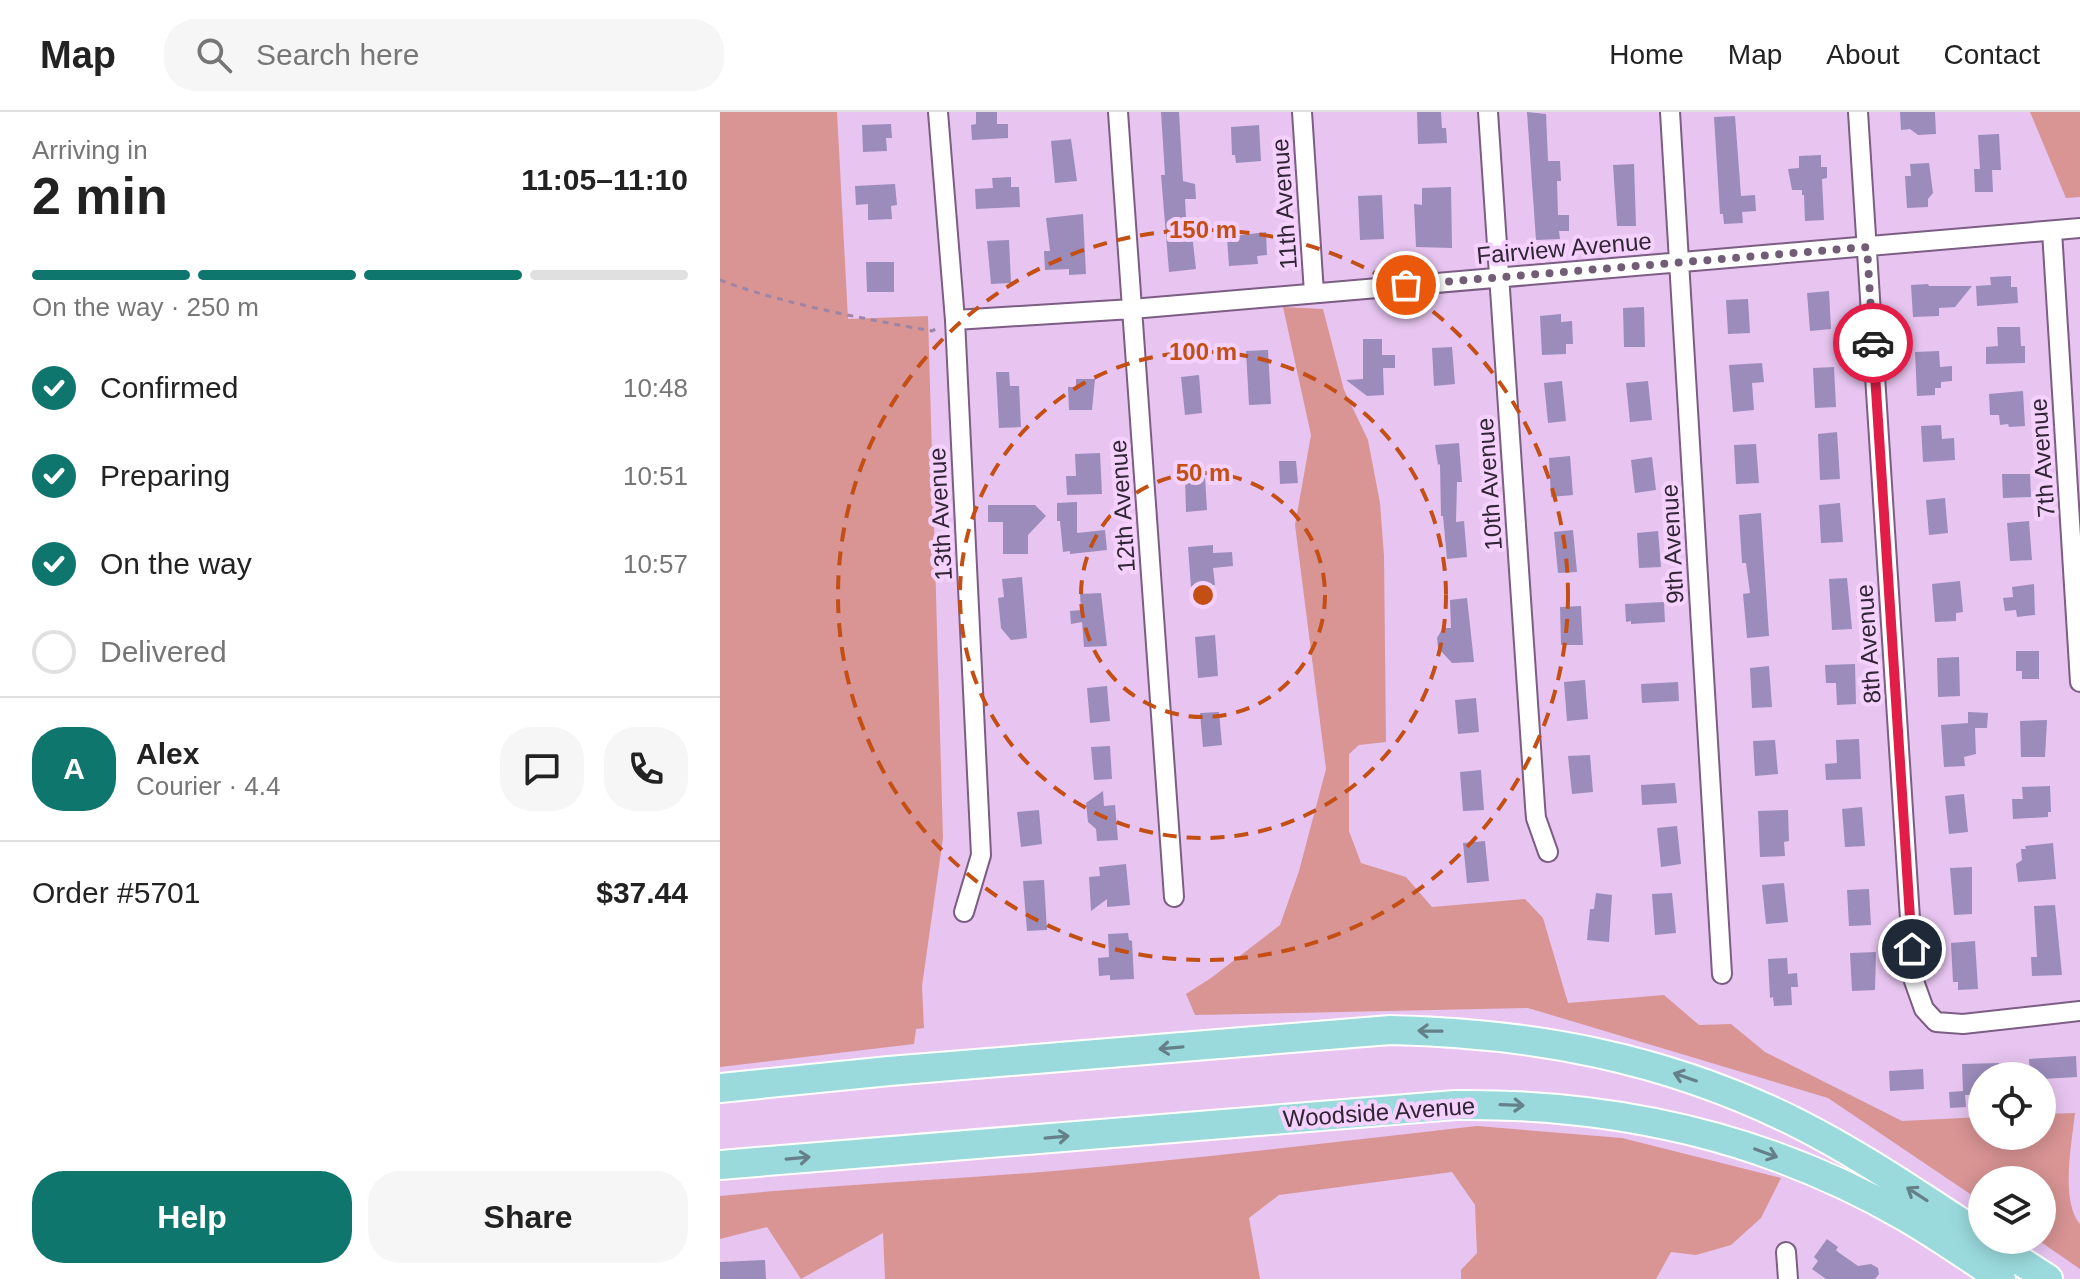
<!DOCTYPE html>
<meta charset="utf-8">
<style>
:root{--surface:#fff;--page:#f6f6f6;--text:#222;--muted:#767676;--line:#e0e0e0;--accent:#0f766e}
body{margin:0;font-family:Arial,sans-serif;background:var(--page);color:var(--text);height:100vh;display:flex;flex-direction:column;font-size:30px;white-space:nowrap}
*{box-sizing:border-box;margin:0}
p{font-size:26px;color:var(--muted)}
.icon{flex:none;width:44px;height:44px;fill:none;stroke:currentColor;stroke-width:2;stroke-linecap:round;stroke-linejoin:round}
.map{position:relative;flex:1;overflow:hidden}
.sheet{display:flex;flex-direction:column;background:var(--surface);width:720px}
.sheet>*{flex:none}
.buttons{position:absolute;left:1248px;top:950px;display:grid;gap:16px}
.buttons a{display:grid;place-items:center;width:88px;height:88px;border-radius:50%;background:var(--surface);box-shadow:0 4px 20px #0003;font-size:40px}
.pin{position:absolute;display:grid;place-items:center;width:68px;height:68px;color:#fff;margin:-34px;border:4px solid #fff;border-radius:50%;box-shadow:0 2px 8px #0007}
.courier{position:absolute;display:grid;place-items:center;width:80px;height:80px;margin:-40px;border:6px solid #e11d48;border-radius:50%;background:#fff;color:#222;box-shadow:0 2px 10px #0007}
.summary em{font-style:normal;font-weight:800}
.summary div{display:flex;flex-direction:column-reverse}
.summary{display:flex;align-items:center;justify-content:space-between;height:136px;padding:0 32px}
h1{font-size:52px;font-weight:800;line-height:60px}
.bar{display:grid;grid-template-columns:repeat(4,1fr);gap:12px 8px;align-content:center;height:96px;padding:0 32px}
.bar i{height:10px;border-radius:6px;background:var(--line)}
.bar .current{background:var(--accent)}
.bar p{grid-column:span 4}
.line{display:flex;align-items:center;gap:20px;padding:0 32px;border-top:2px solid var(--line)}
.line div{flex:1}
.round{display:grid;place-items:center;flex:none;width:84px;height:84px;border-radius:32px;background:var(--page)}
ol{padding:0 32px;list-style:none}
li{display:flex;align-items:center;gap:24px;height:88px}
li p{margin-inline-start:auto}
li .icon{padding:8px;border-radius:50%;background:var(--accent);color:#fff;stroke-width:4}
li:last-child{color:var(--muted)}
li i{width:44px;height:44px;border:4px solid var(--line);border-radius:50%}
.primary-button{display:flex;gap:16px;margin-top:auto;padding:16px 32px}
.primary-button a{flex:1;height:92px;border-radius:32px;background:var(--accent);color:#fff;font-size:32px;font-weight:800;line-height:92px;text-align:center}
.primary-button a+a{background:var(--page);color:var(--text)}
header{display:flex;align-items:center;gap:48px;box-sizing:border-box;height:112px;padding:0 40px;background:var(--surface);border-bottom:2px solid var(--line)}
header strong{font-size:38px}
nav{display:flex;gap:44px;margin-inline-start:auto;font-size:28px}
.search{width:560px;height:72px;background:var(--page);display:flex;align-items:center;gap:20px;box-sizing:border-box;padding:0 28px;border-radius:32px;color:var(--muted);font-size:30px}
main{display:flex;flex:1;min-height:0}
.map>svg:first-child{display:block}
</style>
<header>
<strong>Map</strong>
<div class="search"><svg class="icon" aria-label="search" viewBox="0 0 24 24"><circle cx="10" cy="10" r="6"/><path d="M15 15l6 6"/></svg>Search here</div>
<nav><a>Home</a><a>Map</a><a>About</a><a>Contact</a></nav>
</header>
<main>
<section class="sheet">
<div class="summary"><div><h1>2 min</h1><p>Arriving in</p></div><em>11:05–11:10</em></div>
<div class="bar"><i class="current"></i><i class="current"></i><i class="current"></i><i></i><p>On the way · 250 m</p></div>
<ol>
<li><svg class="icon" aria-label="check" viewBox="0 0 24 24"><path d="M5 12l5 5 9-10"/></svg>Confirmed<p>10:48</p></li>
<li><svg class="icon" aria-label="check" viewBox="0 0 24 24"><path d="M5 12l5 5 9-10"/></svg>Preparing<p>10:51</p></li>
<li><svg class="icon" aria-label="check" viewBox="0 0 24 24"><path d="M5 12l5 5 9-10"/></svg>On the way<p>10:57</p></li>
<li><i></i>Delivered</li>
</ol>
<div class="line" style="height:144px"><b class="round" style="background:var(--accent);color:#fff">A</b><div><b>Alex</b><p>Courier · 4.4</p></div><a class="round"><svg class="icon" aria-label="chat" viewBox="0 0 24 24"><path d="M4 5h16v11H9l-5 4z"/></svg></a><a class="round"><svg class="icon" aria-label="phone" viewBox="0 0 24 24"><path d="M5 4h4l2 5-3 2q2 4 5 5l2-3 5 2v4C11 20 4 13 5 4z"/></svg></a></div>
<div class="line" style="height:104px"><div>Order #5701</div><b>$37.44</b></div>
<div class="primary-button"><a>Help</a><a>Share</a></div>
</section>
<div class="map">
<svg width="1360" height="1167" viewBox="0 0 1360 1167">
<rect width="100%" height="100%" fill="#e7c5f0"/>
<!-- green -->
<path fill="#d99494" d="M0,0h117l11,207 80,-3 15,522 -21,148 2,42 -8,1 -2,15 -194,23z
M1310,0h50v85l-14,1z
M563,195l40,2 21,81 24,50 12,63 4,53 2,186 -27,3 -10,9v77l12,32 45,14 26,30 93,-8 18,19 25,85 96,-8 35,30 32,-1 34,28 137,69 80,-4v19h60v-22l33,-1c-3,29 -15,88 5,111v45l-42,-29h4v-60h-60v22l-154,-104 -300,-90 -333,7 -9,-21 25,-16 69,-53 19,-54 27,-102 -31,-244 16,-90z
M757,1014l145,12 159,40 -20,40 -30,27 -35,10 -25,-3 -15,27h-195v-9l16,-17 -2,-48 -23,-33 -173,23 -30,23 11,61h-375l-2,-46 -82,46 -34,-52 -47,12v-43c111,-11 223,-16 334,-25 141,-12 282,-29 423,-45z"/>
<!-- building -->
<path fill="#9b8cbb" d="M256,0h21v12h11v14l-36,2 -1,-15 5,-1z
M441,0h18l4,69 12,3 1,15h-11l2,35h5l4,35 -27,3 -8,-97h4z
M697,0h24l1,16h4l1,15 -29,1z
M807,0l19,2 2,47h12l1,20h-4l1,34h11v16h-10l1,8 -24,1z
M1180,0h35l1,22 -18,1 -8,-6 -9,1z
M1015,4l6,80 14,-1 1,16 -14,1 1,11 -19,1 -1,-10h-3l-6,-97z
M171,12l1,14h-6l1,13 -24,1 -1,-27z
M539,13l2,36 -25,2 -1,-8h-3l-1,-28z
M1279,22l2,36h-9l1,22h-18l-1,-23h6l-2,-34z
M351,27l6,42 -22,2 -4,-42z
M1101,43v12h6v11l-5,1 2,41 -19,1 -1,-26h-2v-5h-10l-4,-21 11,-1v-12z
M1209,51l4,30 -5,6v8l-21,1 -2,-32h6l-1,-12z
M914,52l2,62h-19l-4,-61z
M291,65v10h8l1,20 -44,2 -1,-20 18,-1 -1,-10z
M175,72l2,21 -6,1 1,13 -24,1v-16l-12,1 -1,-19z
M731,75l1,61 -36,-1 -2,-43 8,1v-17z
M662,83l2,44 -24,1 -2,-44z
M363,102l3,60 -17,1v-6l-24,1 -1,-19h6l-4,-33z
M546,120l1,23 -10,1 1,8 -29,2 -2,-29z
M289,128l2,43 -20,1 -4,-43z
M146,150h28v30h-27z
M1291,164v11h6l1,16 -41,3 -1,-20 15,-1 -1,-8z
M1208,172l1,2h43l-17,21 -16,1v8l-26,1 -2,-32z
M1109,179l2,38 -21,2 -3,-38z
M1028,187l2,34 -22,1 -2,-34z
M924,195l1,40h-21l-1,-39z
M841,202v8l11,-1 1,23h-7v10l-24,1 -2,-39z
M1277,215h23l1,19h4v17l-39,1v-17l12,-1z
M643,227h19v16h13v13h-12l1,27 -17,1 -21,-16 17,-1z
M732,235l3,37 -21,2 -2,-38z
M548,238l3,54 -22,1 -3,-54z
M1219,239l1,16 12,-1v15l-11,1v6h-6v7l-18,1 -2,-44z
M1042,251l2,19 -12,1 2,27 -21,2 -4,-47z
M1114,255l2,40 -21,1 -2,-40z
M276,260h13l1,14h9l2,41 -22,1z
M479,263l3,38 -17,2 -4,-38z
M356,267h19l-3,31h-23l-1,-23h8z
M842,269l4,40 -18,2 -4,-40z
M928,269l4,39 -22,2 -4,-39z
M1303,279l2,35 -16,1 -1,-3 -8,1 -1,-10h-9l-1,-21z
M1221,313l1,14 12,-1 1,22 -32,2 -2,-36z
M1117,320l3,47 -20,1 -2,-46z
M739,331l3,39h-5l-1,40 8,-1 3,36 -20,2 -4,-43h-2l-1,-52 -2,1 -3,-20z
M1036,332l3,39 -23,1 -2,-39z
M380,341l2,41 -35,1 -1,-19h10l-1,-22z
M850,344l3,39 -22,2 -2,-39z
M932,345l4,33 -21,3 -4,-33z
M559,349h17l2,22 -18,1z
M1282,362h28l1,23 -28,1z
M485,365l2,33 -21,2 -1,-34z
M1225,386l3,35 -19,2 -3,-35z
M357,390v31l28,-3 2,20 -37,4v-3l-7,1 -3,-31h-3v-18z
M1120,391l3,39 -22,1 -2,-38z
M268,393h47l11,11 -18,19v19h-25v-32h-15z
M1041,401l8,123 -22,2 -4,-44 7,-1 -4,-30h-4l-3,-48z
M1309,409l3,39 -22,1 -3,-38z
M853,418l4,42 -19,1 -4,-41z
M938,419l3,36 -22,1 -2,-35z
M493,433v8l19,-1 1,14 -20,2 2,17 -24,2 -3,-40z
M302,465l5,61 -16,2 -10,-12 -3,-30 6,-1 -2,-18z
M1127,466l5,51 -20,1 -3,-51z
M1240,469l3,31 -7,1v8l-21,1 -3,-38z
M1314,472l1,31 -18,2 -1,-7 -11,1 -2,-13 10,-1 -1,-10z
M381,481l6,53 -23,1 -2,-25 -11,2 -1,-13 11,-1 -1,-16z
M747,486l7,64 -22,1 -14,-15 -1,-10 6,-10h8l-1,-28z
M944,490l1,20 -34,2v-3l-5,1 -1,-18z
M861,494l2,39h-22l-1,-38z
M495,523l3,41 -20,2 -3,-41z
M1296,539h23v28h-17v-8h-6z
M1239,545l1,39 -22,1 -1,-39z
M1135,552l1,40 -19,1 -1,-22h-10l-1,-18z
M1049,554l3,41 -20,1 -2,-40z
M865,568l3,39 -21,2 -3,-39z
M958,570l1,19 -37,2 -1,-19z
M387,574l3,35 -20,2 -3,-35z
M756,586l3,34 -21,2 -3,-34z
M499,600l3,33 -19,2 -3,-34z
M1248,600l20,1 -1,15h-12l1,26 -12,3 1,9 -21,1 -3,-42 27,-2z
M1327,608l-2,37h-24l-1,-36z
M1139,627l2,40 -35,1 -1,-16 12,-1 -1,-23z
M1055,628l3,34 -23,2 -2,-35z
M390,634l2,33 -18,1 -3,-33z
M870,643l3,37 -21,2 -4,-38z
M761,658l3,40 -21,1 -3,-39z
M955,671l2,20 -35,2 -1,-20z
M1330,674l1,26h-3v5l-35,2 -1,-20h11l-1,-12z
M383,679l1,15 11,-1 3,35 -21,1 -1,-12 -8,-7 -2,-19z
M1244,682l4,38 -19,2 -4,-38z
M1142,695l3,39 -20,1 -3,-38z
M319,698l3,34 -21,3 -4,-35z
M1068,698l1,31 -5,1 1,14 -25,1 -2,-46z
M957,714l4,38 -20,3 -4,-39z
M765,729l4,40 -22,2 -4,-40z
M1333,731l3,36 -38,3 -2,-18 6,-4 -1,-11h5l-1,-3z
M406,752l4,41 -23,2v-8l-16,12 -2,-34 11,-1 -1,-9z
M1252,755v47l-18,1 -4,-47z
M324,768l3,50 -20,1 -4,-50z
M1064,771l4,39 -22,2 -4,-39z
M1149,777l2,36 -22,1 -2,-36z
M876,781l16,2 -3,47 -22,-2 3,-31h4z
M952,781l4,40 -21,2 -3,-41z
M1335,793l7,70 -30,1 -1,-19h6l-3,-51z
M408,821l1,7 3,1 2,38 -24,1v-5l-11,1 -1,-18 11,-1 -1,-23z
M1255,829l3,48 -20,1v-8h-5l-2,-39z
M1156,840l-1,38 -23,1 -2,-38z
M1067,846l1,16 9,-1 1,14h-7l1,18 -18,1 -1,-9 -3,1 -2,-39z
M1356,944l1,21 -35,2v-3h-12l-1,-17z
M1279,951l1,13h-18v18l-17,1 1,12 -16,1 -1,-16 14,-1 -1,-27z
M1203,957l1,20 -34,2 -1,-20z
M1107,1127l11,8 -2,3 2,2 20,14 13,-2 7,4 1,6 -4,5h-49l-14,-10 6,-8 -4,-4z
M45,1148l1,19h-46v-17z"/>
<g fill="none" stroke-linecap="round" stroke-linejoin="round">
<!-- minor casing -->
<g stroke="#7c5d84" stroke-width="22">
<path id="minor" d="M218,0l17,208 26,535 -17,57
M398,0l56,785
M582,0l12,181
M768,0l47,694 1,12 12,34
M950,0l52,862
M1138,0l56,869 10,28 12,13 27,2 117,-13
M1332,119l28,451
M235,208l177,-11 948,-81
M1066,1140l2,27"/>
</g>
<!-- primary casing -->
<g stroke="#fff" stroke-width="32">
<path id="primary" d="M0,976l169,-17 501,-41c143,3 276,28 405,92 66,33 126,75 187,114
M0,1053l735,-60c160,-2 309,31 449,111 33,19 65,41 97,63
M1268,1128l60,39"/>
</g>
<!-- path -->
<path stroke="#9f85a5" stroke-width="3" stroke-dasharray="6 6" stroke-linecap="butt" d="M0,168c63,24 145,39 212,51l5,-3"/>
<!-- minor -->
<use href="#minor" stroke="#fff" stroke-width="18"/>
<!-- primary -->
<use href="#primary" stroke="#9adadd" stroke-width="28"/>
</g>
<!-- one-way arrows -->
<defs><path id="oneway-shaft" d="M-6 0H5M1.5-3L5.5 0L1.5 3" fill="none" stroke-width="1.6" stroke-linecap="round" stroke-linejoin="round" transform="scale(2)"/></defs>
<g stroke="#668089">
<use href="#oneway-shaft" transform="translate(710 919) rotate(-179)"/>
<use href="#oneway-shaft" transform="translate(451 936) rotate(175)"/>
<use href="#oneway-shaft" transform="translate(965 965) rotate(-161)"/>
<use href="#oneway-shaft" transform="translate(792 993) rotate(2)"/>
<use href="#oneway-shaft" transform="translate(337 1025) rotate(-5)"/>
<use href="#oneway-shaft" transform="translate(1046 1041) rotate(20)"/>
<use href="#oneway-shaft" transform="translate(78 1046) rotate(-5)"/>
<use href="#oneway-shaft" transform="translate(1197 1082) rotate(-147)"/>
</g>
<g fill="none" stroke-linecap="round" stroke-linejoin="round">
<!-- done -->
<path stroke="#715d76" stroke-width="8" stroke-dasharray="0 14.4" d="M686,173l461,-38 6,96"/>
<!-- route -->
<path stroke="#e11d48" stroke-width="10" d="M1153,231l39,606"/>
</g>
<!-- distance rings -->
<g fill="none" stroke="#c44f14" stroke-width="4" stroke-dasharray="14 10">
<circle cx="483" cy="483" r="122"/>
<circle cx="483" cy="483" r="243"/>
<circle cx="483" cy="483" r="365"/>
</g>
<g text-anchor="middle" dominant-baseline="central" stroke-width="8" stroke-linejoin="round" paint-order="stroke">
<!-- street labels -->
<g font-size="24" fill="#322535" stroke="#f5d2fe">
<text transform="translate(564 92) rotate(-94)">11th Avenue</text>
<text transform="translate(844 136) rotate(-5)">Fairview Avenue</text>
<text transform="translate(1322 346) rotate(-94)">7th Avenue</text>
<text transform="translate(769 372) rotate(-94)">10th Avenue</text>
<text transform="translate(402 394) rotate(-94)">12th Avenue</text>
<text transform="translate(220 402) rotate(-93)">13th Avenue</text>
<text transform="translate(952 432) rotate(-93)">9th Avenue</text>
<text transform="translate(1148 532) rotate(-94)">8th Avenue</text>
<text transform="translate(659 1000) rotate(-4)">Woodside Avenue</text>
</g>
</g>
<circle cx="483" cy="483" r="12" fill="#c44f14" stroke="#f5d2fe" stroke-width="4"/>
<g font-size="24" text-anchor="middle" font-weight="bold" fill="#c44f14" stroke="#f5d2fe" stroke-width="8" stroke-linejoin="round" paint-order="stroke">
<text x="483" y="126">150 m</text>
<text x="483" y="248">100 m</text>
<text x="483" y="369">50 m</text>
</g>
</svg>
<div class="buttons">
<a><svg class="icon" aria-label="locate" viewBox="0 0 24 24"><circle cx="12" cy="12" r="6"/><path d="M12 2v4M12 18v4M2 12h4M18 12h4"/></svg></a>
<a><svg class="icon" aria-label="layers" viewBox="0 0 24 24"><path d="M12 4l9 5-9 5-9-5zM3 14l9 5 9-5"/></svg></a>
</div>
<div class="pin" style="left:686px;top:173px;background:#ea580c"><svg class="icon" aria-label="bag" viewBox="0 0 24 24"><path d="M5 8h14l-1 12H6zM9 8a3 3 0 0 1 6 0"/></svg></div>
<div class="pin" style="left:1192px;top:837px;background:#1f2937"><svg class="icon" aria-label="home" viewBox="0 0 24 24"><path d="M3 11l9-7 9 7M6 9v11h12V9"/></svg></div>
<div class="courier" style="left:1153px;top:231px"><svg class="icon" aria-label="car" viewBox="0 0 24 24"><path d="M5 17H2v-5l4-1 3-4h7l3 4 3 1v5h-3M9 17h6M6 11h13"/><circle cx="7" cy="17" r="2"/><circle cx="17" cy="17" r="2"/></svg></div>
</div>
</main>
